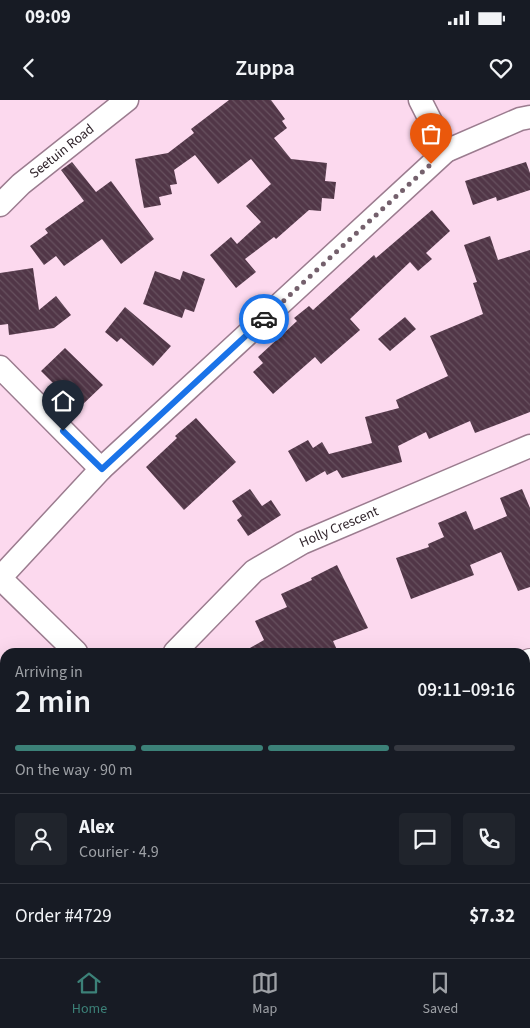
<!DOCTYPE html>
<meta charset="utf-8">
<style>
:root{--surface:#171b24;--page:#20242c;--text:#f1f3f6;--muted:#9ea1a6;--line:#363941;--accent:#3c8178}
body{margin:0;font-family:"Source Sans 3",sans-serif;background:var(--page);color:var(--text);height:100vh;display:flex;flex-direction:column;font-size:19px;white-space:nowrap}
*{box-sizing:border-box;margin:0}
p{font-size:16px;color:var(--muted)}
.icon{flex:none;width:28px;height:28px;fill:none;stroke:currentColor;stroke-width:2;stroke-linecap:round;stroke-linejoin:round}
.map{position:relative;flex:1;overflow:hidden}
.side{position:absolute;left:0px;top:548px;width:530px;height:311px;display:flex;flex-direction:column;background:var(--surface);border-radius:15px 15px 0 0;box-shadow:0 5px 20px #0002}
.side>*{flex:none}
.pin{position:absolute;display:grid;place-items:center;width:42px;height:42px;color:#fff;margin:-51px -21px;border-radius:50% 50% 50% 0;rotate:-45deg;box-shadow:0 0 5px #0007}
.pin .icon{rotate:45deg}
.courier{position:absolute;display:grid;place-items:center;width:50px;height:50px;margin:-25px;border:4px solid #1a73e8;border-radius:50%;background:#fff;color:#222;box-shadow:0 1px 6px #0007}
.overview em{font-style:normal;font-weight:600}
.overview div{display:flex;flex-direction:column-reverse}
.overview{display:flex;align-items:center;justify-content:space-between;height:85px;padding:0 15px}
h1{font-size:32px;font-weight:600;line-height:38px}
.bar{display:grid;grid-template-columns:repeat(4,1fr);gap:8px 5px;align-content:center;height:60px;padding:0 15px}
.bar i{height:6px;border-radius:4px;background:var(--line)}
.bar .current{background:var(--accent)}
.bar p{grid-column:span 4}
.line{display:flex;align-items:center;gap:12px;padding:0 15px;border-top:1px solid var(--line)}
.line div{flex:1}
.round{display:grid;place-items:center;flex:none;width:52px;height:52px;border-radius:5px;background:var(--page)}
.status{display:flex;justify-content:space-between;align-items:center;height:35px;padding:0 25px;background:var(--surface);direction:ltr}
.status svg{height:14px;fill:currentColor}
header{display:flex;justify-content:space-between;align-items:center;height:65px;padding:0 15px;background:var(--surface);font-size:22px;font-weight:600}
.dock{display:flex;justify-content:space-around;align-items:center;height:70px;border-top:1px solid var(--line);background:var(--surface);font-size:14px;color:var(--muted)}
.dock a{display:grid;justify-items:center;gap:2px}
.dock .current{color:var(--accent)}
.map>svg:first-child{display:block}
</style>
<div class="status"><b>09:09</b><svg viewBox="0 0 49 12"><path d="M0 12V9h3v3zM5 12V6h3v6zM10 12V3h3v9zM15 12V0h3v12zM26 1h20v11H26zM47 4h2v5h-2z"/></svg></div>
<header><svg class="icon" aria-label="back" viewBox="0 0 24 24"><path d="M15 5l-7 7 7 7"/></svg>Zuppa<svg class="icon" aria-label="heart" viewBox="0 0 24 24"><path d="M12 20l-8-8c-3-5 5-10 8-4 3-6 11-1 8 4z"/></svg></header>
<div class="map">
<svg width="530" height="858" viewBox="0 0 530 858">
<defs>
<pattern id="building-back-hatch" width="6" height="6" patternUnits="userSpaceOnUse" patternTransform="scale(1.25)"><rect width="6" height="6" fill="#513647"/><path d="M-1 5l2 2M0 0l6 6M5-1l2 2" fill="none" stroke="#67515f"/></pattern>
</defs>
<rect width="100%" height="100%" fill="#fcd9ee"/>
<!-- building -->
<path fill="url(#building-back-hatch)" d="M229,0h42l14,19 -3,2 5,7 -13,10 17,21 36,4 -2,18 11,1 -2,17 -12,-1 -1,13 -12,-1 -33,29 -2,-2 -29,22 11,13 -20,16 -26,-33 21,-18 6,7 24,-22 -15,-16 25,-22 -20,-25 -33,25 -23,-29 -21,15 3,14 -7,1 2,9 -13,3 2,8 -17,3 -9,-49 33,-6 26,-20 -3,-4z
M72,62l24,30 15,-11 43,58 -33,25 -19,-25 -38,27 -8,-10 -12,9 -14,-19 18,-13 -3,-4 39,-28 -23,-31z
M526,62l4,11v17l-33,11 -1,-4 -23,8 -8,-24z
M432,110l18,21 -24,22 6,6 -14,12 -8,-9 -60,57 10,11 -39,34 -6,-7 -42,37 -20,-22 10,-9 -5,-6 39,-36 -3,-3 15,-12 4,4 61,-55 2,3z
M490,136l8,24 32,-10v162l-55,21 -5,-12 -41,18 -3,-7 -28,14 4,16 -60,16 -5,-8 -10,5 -2,-4 -19,11 -18,-31 20,-11 5,8 9,-6 7,12 43,-11 -7,-26 34,-9 -3,-8 52,-24 -18,-40 53,-22 -10,-31 4,-1 -13,-37z
M33,168l6,42 17,-14 15,19 -17,13 -45,7 -1,-11 -8,1v-52z
M155,171l25,9 3,-9 22,8 -11,33 -9,-3 -3,9 -39,-14z
M125,207l46,39 -18,20 -32,-28 -4,4 -12,-10z
M405,217l11,12 -26,22 -12,-12z
M65,248l38,37 -23,22 -14,-14 -2,1 -23,-23z
M196,318l40,44 -52,48 -38,-43 31,-29 -2,-2z
M250,389l12,17 9,-6 10,15 -33,21 -11,-16 5,-4 -10,-15z
M522,389l8,19v79l-12,4 -17,-39 -31,13 4,10 -63,24 -15,-41 33,-11 -1,-3 16,-7 -6,-14 28,-12 8,19 33,-14 -7,-18z
M337,465l31,63 -35,13 5,11h-95l21,-12 -9,-19 32,-14 -6,-13 31,-14 -1,-2z"/>
<g fill="none" stroke-linecap="round" stroke-linejoin="round">
<!-- minor casing -->
<g stroke="#9b7c8f" stroke-width="25">
<g id="minor">
<path d="M420,0l26,51"/>
<path id="s1" d="M0,105l21,-21 106,-84"/>
<path d="M0,267l101,102"/>
<path d="M0,478l101,-109 345,-318 74,-32 10,-2"/>
<path d="M0,478l76,74"/>
<path id="s2" d="M175,552l79,-81 48,-28 228,-97"/>
<path d="M525,739l5,-3"/>
<path d="M505,854l3,4"/>
<path d="M323,858l6,-4"/>
</g>
</g>
<!-- major casing -->
<g stroke="#9b7c8f" stroke-width="30">
<path id="major" d="M525,565l5,-2
M51,858l6,-4"/>
</g>
<!-- minor -->
<use href="#minor" stroke="#fff" stroke-width="22"/>
<!-- major -->
<use href="#major" stroke="#fff" stroke-width="28"/>
</g>
<g fill="none" stroke-linecap="round" stroke-linejoin="round">
<!-- done -->
<path stroke="#74606c" stroke-width="5" stroke-dasharray="0 9" d="M264,219l167,-155"/>
<!-- route -->
<path stroke="#1a73e8" stroke-width="6" d="M63,331l39,38 162,-150"/>
</g>
<g text-anchor="middle" dominant-baseline="central" stroke-width="5" stroke-linejoin="round" paint-order="stroke">
<!-- street labels -->
<g font-size="14" fill="#2b1f26" stroke="#fcd9ee">
<text stroke="none"><textPath href="#s1" startOffset="82">Seetuin Road</textPath></text>
<text stroke="none"><textPath href="#s2" startOffset="209">Holly Crescent</textPath></text>
</g>
</g>
</svg>
<div class="pin" style="left:431px;top:64px;background:#ea580c"><svg class="icon" aria-label="bag" viewBox="0 0 24 24"><path d="M5 8h14l-1 12H6zM9 8a3 3 0 0 1 6 0"/></svg></div>
<div class="pin" style="left:63px;top:331px;background:#1f2937"><svg class="icon" aria-label="home" viewBox="0 0 24 24"><path d="M3 11l9-7 9 7M6 9v11h12V9"/></svg></div>
<div class="courier" style="left:264px;top:219px"><svg class="icon" aria-label="car" viewBox="0 0 24 24"><path d="M5 17H2v-5l4-1 3-4h7l3 4 3 1v5h-3M9 17h6M6 11h13"/><circle cx="7" cy="17" r="2"/><circle cx="17" cy="17" r="2"/></svg></div>
<section class="side">
<div class="overview"><div><h1>2 min</h1><p>Arriving in</p></div><em>09:11–09:16</em></div>
<div class="bar"><i class="current"></i><i class="current"></i><i class="current"></i><i></i><p>On the way · 90 m</p></div>
<div class="line" style="height:90px"><a class="round"><svg class="icon" aria-label="person" viewBox="0 0 24 24"><circle cx="12" cy="8" r="4"/><path d="M4 21q1-7 8-7t8 7"/></svg></a><div><b>Alex</b><p>Courier · 4.9</p></div><a class="round"><svg class="icon" aria-label="chat" viewBox="0 0 24 24"><path d="M4 5h16v11H9l-5 4z"/></svg></a><a class="round"><svg class="icon" aria-label="phone" viewBox="0 0 24 24"><path d="M5 4h4l2 5-3 2q2 4 5 5l2-3 5 2v4C11 20 4 13 5 4z"/></svg></a></div>
<div class="line" style="height:65px"><div>Order #4729</div><b>$7.32</b></div>
</section>
</div>
<nav class="dock">
<a class="current"><svg class="icon" aria-label="home" viewBox="0 0 24 24"><path d="M3 11l9-7 9 7M6 9v11h12V9"/></svg>Home</a>
<a><svg class="icon" aria-label="map" viewBox="0 0 24 24"><path d="M3 6l6-2 6 2 6-2v14l-6 2-6-2-6 2zM9 4v14M15 6v14"/></svg>Map</a>
<a><svg class="icon" aria-label="saved" viewBox="0 0 24 24"><path d="M7 4h10v16l-5-4-5 4z"/></svg>Saved</a>
</nav>
